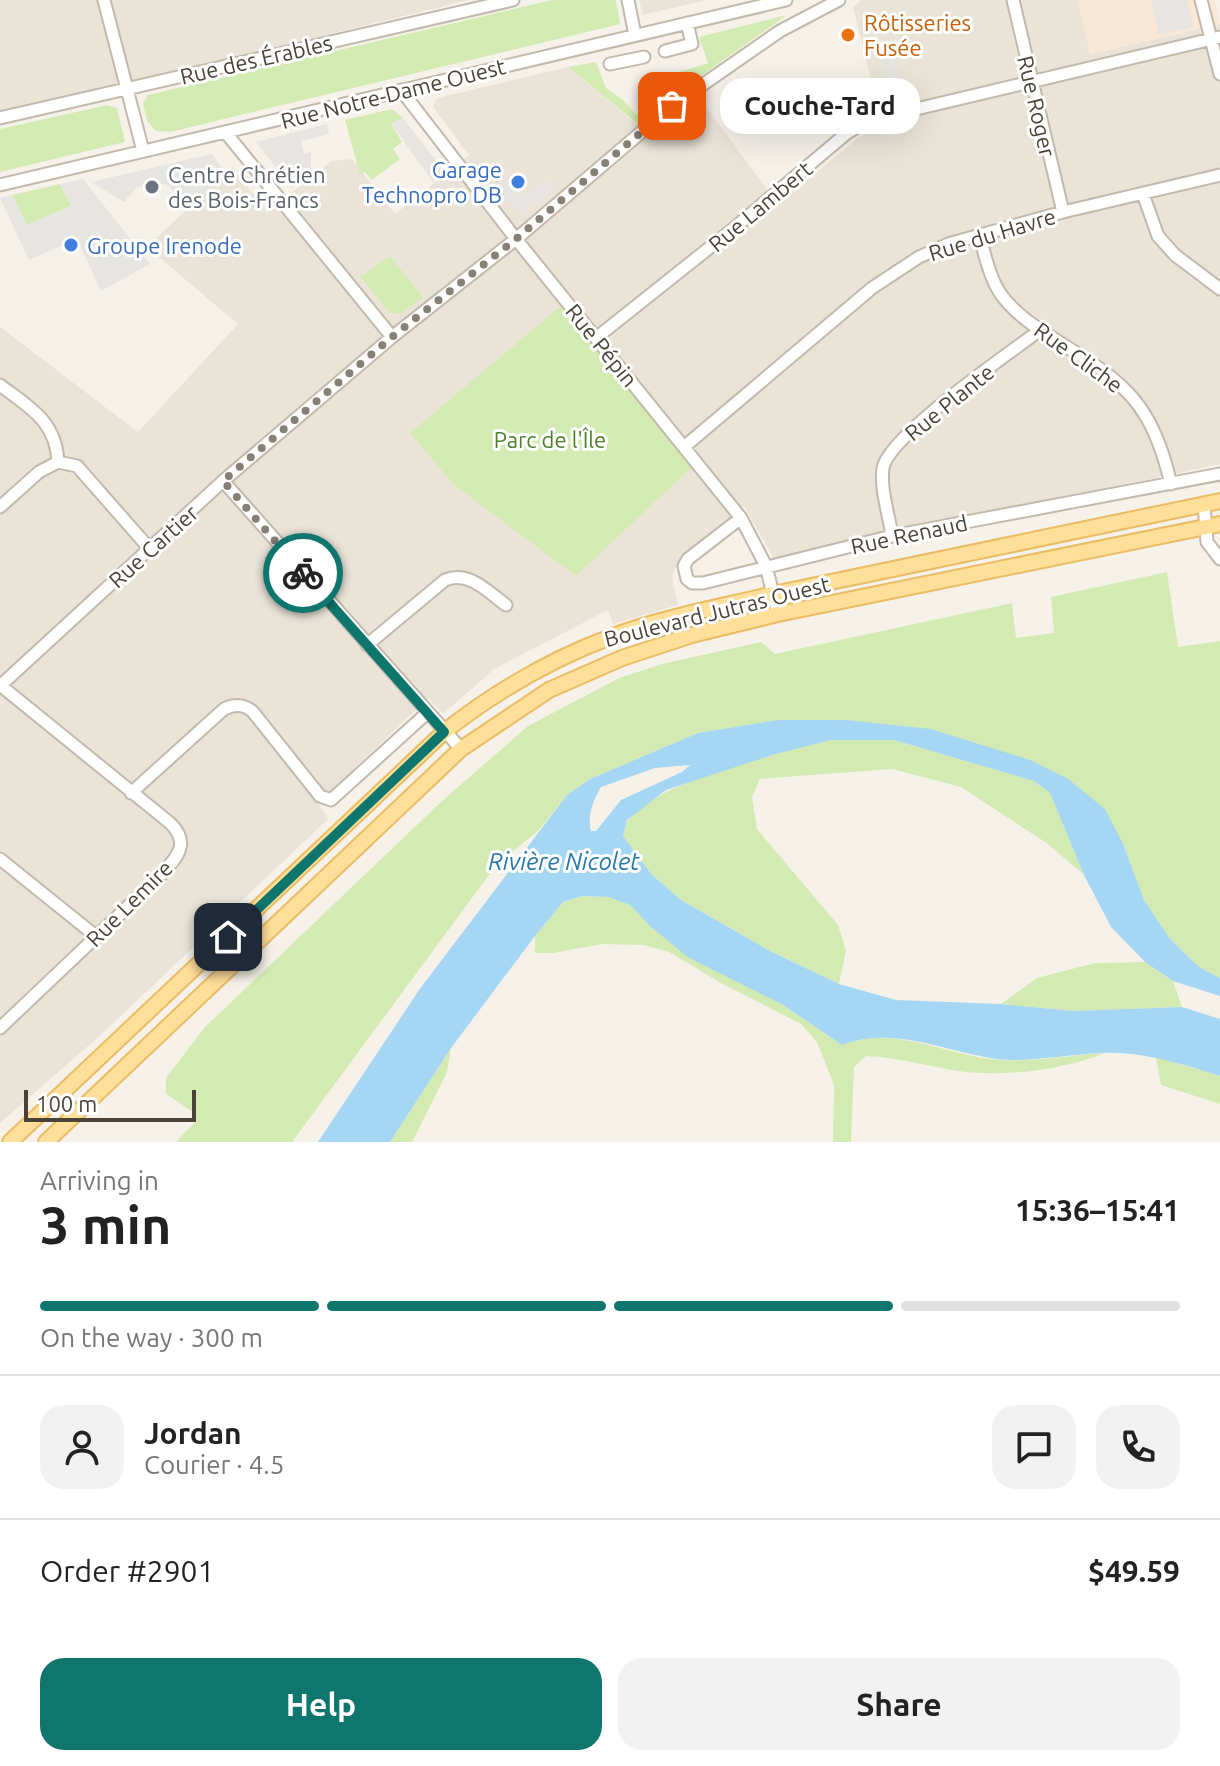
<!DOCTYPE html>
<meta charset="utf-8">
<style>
:root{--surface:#fff;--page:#f2f2f2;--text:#222;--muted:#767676;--line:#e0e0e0;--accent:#0f766e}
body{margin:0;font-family:Ubuntu,sans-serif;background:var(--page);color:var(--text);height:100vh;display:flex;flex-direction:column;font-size:30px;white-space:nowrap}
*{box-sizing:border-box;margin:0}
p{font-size:26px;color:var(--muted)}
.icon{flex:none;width:44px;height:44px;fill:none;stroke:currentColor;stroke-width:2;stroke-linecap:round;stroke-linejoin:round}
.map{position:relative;height:1142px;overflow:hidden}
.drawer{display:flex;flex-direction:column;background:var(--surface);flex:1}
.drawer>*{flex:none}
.scale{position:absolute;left:24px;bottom:20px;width:172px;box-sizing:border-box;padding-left:8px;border:4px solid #4a4237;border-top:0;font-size:22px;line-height:28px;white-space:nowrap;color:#4a4237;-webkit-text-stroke:6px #fff;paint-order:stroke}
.pin{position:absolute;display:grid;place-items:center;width:68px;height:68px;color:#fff;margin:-34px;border-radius:16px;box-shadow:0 4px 12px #0006}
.courier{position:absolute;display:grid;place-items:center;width:80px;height:80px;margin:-40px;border:6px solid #0f766e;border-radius:50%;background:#fff;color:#222;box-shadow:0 2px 10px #0007}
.bubble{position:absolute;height:56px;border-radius:24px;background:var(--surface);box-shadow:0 8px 32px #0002;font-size:26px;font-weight:700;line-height:56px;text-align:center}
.summary em{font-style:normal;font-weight:700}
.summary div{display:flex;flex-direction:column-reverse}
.summary{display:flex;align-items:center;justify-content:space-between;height:136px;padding:0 40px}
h1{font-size:52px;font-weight:700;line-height:60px}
.bar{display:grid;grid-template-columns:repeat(4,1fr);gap:12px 8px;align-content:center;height:96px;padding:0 40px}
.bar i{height:10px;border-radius:6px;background:var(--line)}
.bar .on{background:var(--accent)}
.bar p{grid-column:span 4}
.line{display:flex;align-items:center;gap:20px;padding:0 40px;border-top:2px solid var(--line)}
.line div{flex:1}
.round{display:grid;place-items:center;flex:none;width:84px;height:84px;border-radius:24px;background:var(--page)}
.cta{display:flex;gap:16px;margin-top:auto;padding:16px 40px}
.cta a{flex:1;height:92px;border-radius:24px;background:var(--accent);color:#fff;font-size:32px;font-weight:700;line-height:92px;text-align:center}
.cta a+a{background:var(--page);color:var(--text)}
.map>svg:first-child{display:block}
</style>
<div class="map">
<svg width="1220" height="1142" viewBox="0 0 1220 1142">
<rect width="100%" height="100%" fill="#f6f2ea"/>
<!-- residential -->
<path fill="#eae4d8" d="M0,0h470l-470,113z
M639,0h68l-64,15z
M861,0h217l12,54 130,-30v440l-445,97 -31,-55 -63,53 -6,9 -3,10 6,27 -65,19 -5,-14 -114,59 -51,45 -15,-16 -110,105 10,16 -224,213 -104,91v-796l138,105 100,-108 -91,-77 85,-80 35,45 65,-51 20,-2 43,55 74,-59 -36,-48 4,-9 131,-31 84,70 49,-37 77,104 85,-70 19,-9 -29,-118z"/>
<!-- commercial -->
<path fill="#f8e8d5" d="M1078,0h137l5,24 -130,30z"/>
<!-- green -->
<path fill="#d3ebb2" d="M552,0h64l4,24 -450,108 -14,-1 -9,-10 -4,-18 5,-8z
M787,15l-130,92 -11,-9 27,-10 -3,-13 38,-12 -9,-26z
M596,62l10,26 17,12 18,20 -2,5 -71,-58z
M107,105l10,3 8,34 -125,30v-43z
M392,109l11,9 -12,5 11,19 -9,7 7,10 -28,21 -7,-8 -5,3 -15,-55z
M60,184l11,22 -44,19 -15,-30z
M390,256l33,41 -23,17 -11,-2 -29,-35z
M562,305l130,162 -116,109 -123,-92 -43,-51z
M1167,572l11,75 42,-6v337l-21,-11 -29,-28 -26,-39 -21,-56 -93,-84 -253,-40 -79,13 -108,46 -23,16 -29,36 -41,33 -205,278h-116l18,-19 -1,-11 -27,-18v-16l38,-50 238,-227 86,-75 91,-48 43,-14 99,-22 14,12 237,-51 4,35 38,-5 -3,-36z
M831,740h63l140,41 16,12 34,82 -36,-31 -87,-57 -69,-18 -132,10 -8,18 5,32 81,96 8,26 -7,33 -69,-33 -89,-51 -29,-25 -29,-39c2,-5 2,-13 6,-17 31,-39 153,-67 202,-79z
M582,896l26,1 22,8 21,22 132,78 59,40c54,-21 104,11 158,15 29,2 74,-5 105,-7 -45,18 -105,25 -153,17 -29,-5 -57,-13 -86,-14l-12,11 -3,75h-18l1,-57 -17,-43 -16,-18 -80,-41 -52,-31 -26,-7 -41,-1 -49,9h-18v-17l28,-34z
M1145,962l28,19 9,26 -109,4 -72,-7 36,-26 58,-15z
M451,1048l-4,24 -35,70h-22z
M1156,1057l64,19v28l-59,-19z"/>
<!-- parking -->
<path fill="#e7e5e2" d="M1151,0h36l6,27 -34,8z
M891,49l11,44 -12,3 -12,-44z
M403,118l42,54 -12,10 -42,-59z
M327,124l2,10 -28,7 3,13 7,-2v20l-19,16 -36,-46z
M212,154l15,21 -20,20 -26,2 -15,-13 -8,1 -7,-6 -6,7 -8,1 -13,15 -33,-20z
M507,175l16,21 24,-17 8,10 -34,26 -26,-31z
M83,179l67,85 -49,27 -24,-52 -48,21 -29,-62 12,-3 15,30 44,-19 -11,-22z"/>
<!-- water -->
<path fill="#a5d6f4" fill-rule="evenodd" d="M777,720h69l85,9 99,31 38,19 37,30 18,35 21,56 26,39 29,28 21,11v18l-47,-15 -28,-19 -34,-35 -27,-52 -34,-82 -16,-12 -140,-41h-63l-59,15 -106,35 -39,30 -4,16 29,39 29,25 89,51 69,33 57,16 105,4 72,7 109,-4 38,12v57c-39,-12 -77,-25 -119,-23 -29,1 -77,10 -104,6 -51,-7 -104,-34 -155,-14l-59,-40 -94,-47 -38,-31 -21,-22 -22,-8 -26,-1 -19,6 -28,34 -84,112 -61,94h-72l101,-152 148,-195 23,-16 108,-46zM690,765l-8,7 -61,28 -25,31h-5c-4,-15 2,-30 10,-44l54,-19z"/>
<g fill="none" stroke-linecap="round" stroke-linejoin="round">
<!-- minor casing -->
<g stroke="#c2b9ac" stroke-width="15">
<path id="minor" d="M104,0l39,151
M628,0l7,35
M1013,0l50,212
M1201,0l19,74
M665,51l27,-7 -5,-21
M610,64l34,-7
M401,90l115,149 225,279 25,48 12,48
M0,118l513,-118
M226,133l166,204
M0,185l786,-185
M1143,194l15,42 17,19 45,34
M979,235c6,19 10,41 21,58 15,22 40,37 62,51 67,41 90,62 109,140
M596,338l137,-109 114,-96 15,-9 29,-9 329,-78
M0,385c30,23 56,36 58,77
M684,447l188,-159 47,-31 29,-13 115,-32 157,-37
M223,481l238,268
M1204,505l3,37 13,17
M0,507l39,-35 19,-10 19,4 72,82
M741,518l-53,41 -4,7 3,13 5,4h11l189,-47 328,-62
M892,536c-3,-21 -12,-47 -9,-68 5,-32 127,-115 157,-138
M367,645l78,-65c24,-10 43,12 61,25
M0,686l223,-205 169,-144 124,-98 156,-133 108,-75 59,-31
M131,793l93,-84c10,-5 21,-5 29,3l67,84 11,4 96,-87
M0,859l97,78
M0,1028l158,-150c16,-18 35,-33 12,-55l-170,-138"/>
</g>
<!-- major casing -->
<g stroke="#eabd64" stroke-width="18">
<path id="major" d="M10,1142l434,-410c52,-41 107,-73 169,-96 52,-19 107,-29 160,-42l447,-93
M46,1142l415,-393 88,-59 73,-32 70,-23 86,-21 442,-90"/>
</g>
<!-- minor -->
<use href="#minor" stroke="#fff" stroke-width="11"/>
<!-- major -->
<use href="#major" stroke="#ffdf9a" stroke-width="14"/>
</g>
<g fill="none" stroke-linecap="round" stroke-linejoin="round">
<!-- done -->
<path stroke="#868076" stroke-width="8" stroke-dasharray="0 14.4" d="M303,573l-80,-92 169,-144 124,-98 156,-133"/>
<!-- route -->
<path stroke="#0f766e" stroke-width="10" d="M228,937l216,-205 -141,-159"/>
</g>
<!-- markers -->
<circle fill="#e8710a" stroke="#fff" stroke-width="3" cx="848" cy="35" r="8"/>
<g fill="#3f7fe0" stroke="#fff" stroke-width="3">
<circle cx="518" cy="182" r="8"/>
<circle cx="71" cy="245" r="8"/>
</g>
<circle fill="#6b7280" stroke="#fff" stroke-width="3" cx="152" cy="187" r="8"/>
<g text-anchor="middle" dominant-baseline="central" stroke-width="6" stroke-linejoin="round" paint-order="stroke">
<!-- food labels -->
<g font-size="22" fill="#c56008" stroke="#fff" text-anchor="start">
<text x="864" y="22">Rôtisseries<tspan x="864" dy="25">Fusée</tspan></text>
</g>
<!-- street labels -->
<g font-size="22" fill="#4a4237" stroke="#fff">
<text transform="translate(256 59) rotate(-13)">Rue des Érables</text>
<text transform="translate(393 93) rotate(-14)">Rue Notre-Dame Ouest</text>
<text transform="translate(1037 106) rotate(77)">Rue Roger</text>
<text transform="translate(760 206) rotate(-40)">Rue Lambert</text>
<text transform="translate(992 234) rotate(-17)">Rue du Havre</text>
<text transform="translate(602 345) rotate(51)">Rue Pépin</text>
<text transform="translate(1079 357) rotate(36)">Rue Cliche</text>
<text transform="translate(949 402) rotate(-39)">Rue Plante</text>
<text transform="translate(909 534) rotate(-12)">Rue Renaud</text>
<text transform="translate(153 546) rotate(-42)">Rue Cartier</text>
<text transform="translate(717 611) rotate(-14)">Boulevard Jutras Ouest</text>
<text transform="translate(129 903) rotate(-45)">Rue Lemire</text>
</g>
<!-- shop labels -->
<g font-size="22" fill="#366cbe" stroke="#fff" text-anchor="end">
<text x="502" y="169">Garage<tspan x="502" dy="25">Technopro DB</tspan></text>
<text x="87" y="245" text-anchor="start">Groupe Irenode</text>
</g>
<!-- worship labels -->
<g font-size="22" fill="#5b616d" stroke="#fff" text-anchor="start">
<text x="168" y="174">Centre Chrétien<tspan x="168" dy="25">des Bois-Francs</tspan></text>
</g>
<!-- park labels -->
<g font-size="22" fill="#4b8027" stroke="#fff">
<text x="550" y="439">Parc de l'Île</text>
</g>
<!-- water labels -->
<g font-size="24" font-style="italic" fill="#2878ac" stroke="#fff">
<text x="564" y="861">Rivière Nicolet</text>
</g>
</g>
</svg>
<div class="scale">100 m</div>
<div class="pin" style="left:672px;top:106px;background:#ea580c"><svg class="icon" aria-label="bag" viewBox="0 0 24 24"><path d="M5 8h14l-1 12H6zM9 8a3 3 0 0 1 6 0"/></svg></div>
<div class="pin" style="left:228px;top:937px;background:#1f2937"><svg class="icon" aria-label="home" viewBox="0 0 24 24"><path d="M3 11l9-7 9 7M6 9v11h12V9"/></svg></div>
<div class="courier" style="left:303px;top:573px"><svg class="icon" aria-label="bike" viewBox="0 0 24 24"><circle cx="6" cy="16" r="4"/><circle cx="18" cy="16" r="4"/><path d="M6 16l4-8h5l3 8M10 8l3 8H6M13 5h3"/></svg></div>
<div class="bubble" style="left:720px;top:78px;width:200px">Couche-Tard</div>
</div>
<section class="drawer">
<div class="summary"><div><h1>3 min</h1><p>Arriving in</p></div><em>15:36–15:41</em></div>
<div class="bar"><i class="on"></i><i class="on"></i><i class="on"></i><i></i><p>On the way · 300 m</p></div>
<div class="line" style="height:144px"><a class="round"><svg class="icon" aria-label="person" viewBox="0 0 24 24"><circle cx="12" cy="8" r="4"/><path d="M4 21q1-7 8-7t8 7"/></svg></a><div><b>Jordan</b><p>Courier · 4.5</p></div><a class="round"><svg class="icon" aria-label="chat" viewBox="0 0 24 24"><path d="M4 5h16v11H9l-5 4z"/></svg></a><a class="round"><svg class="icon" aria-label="phone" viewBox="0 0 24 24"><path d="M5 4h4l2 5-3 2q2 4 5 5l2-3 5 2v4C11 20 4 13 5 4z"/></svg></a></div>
<div class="line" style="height:104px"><div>Order #2901</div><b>$49.59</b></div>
<div class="cta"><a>Help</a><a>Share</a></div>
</section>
